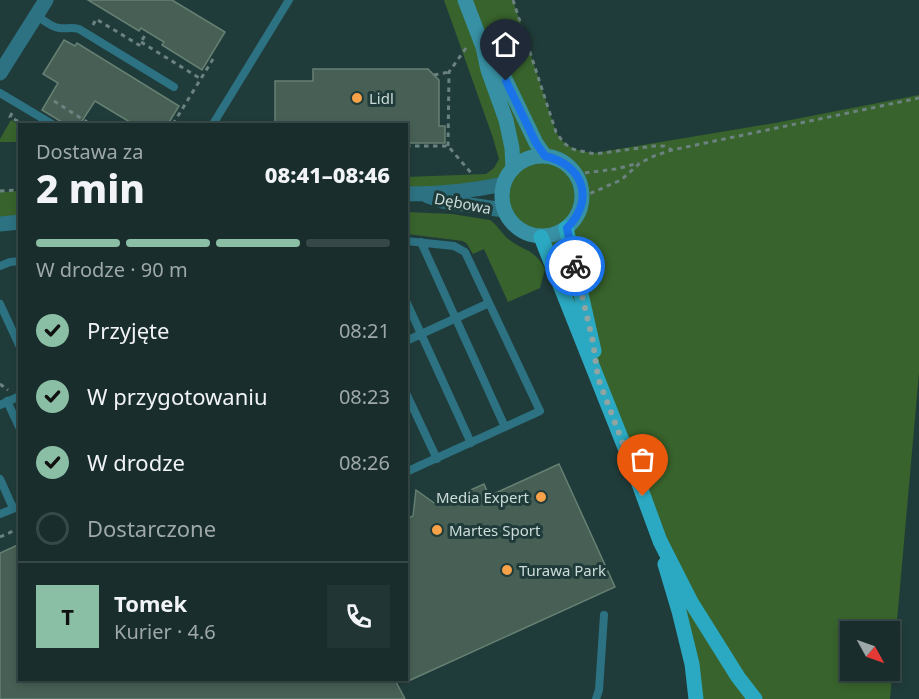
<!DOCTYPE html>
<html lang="pl">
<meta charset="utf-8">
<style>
:root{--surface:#182d2c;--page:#213534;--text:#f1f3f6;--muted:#9fa8a9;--line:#364948;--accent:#8abfa5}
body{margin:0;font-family:"Noto Sans",sans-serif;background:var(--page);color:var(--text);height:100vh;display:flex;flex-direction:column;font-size:22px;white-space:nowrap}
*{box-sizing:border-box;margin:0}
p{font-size:20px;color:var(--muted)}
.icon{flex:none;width:33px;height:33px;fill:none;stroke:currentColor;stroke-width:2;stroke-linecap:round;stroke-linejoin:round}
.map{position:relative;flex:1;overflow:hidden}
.details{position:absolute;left:18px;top:123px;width:390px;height:558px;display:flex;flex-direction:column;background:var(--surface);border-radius:0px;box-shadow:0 3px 9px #0003,0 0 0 2px var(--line)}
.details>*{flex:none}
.needle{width:39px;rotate:130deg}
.controls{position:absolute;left:840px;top:621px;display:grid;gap:12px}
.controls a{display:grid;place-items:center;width:60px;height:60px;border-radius:0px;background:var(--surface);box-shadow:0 3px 9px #0003,0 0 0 2px var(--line);font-size:30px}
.pin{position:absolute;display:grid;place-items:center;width:51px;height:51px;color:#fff;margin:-62px -26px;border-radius:50% 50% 50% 0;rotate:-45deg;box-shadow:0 0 6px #0007}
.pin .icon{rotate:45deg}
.courier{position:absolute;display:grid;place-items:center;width:60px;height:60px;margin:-30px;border:4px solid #1a73e8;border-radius:50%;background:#fff;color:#222;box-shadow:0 2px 8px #0007}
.summary em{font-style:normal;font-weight:800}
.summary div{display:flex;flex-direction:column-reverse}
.summary{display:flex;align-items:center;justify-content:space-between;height:102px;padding:0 18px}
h1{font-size:39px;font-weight:800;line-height:45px}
.bar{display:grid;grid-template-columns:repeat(4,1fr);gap:9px 6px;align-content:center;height:72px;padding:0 18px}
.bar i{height:8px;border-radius:4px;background:var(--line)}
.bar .selected{background:var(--accent)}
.bar p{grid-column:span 4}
.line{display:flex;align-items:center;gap:15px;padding:0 18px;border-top:2px solid var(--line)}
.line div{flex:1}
.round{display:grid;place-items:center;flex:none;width:63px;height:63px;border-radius:0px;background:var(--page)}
ol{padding:0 18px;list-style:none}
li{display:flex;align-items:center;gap:18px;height:66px}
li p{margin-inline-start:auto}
li .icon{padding:6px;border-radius:50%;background:var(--accent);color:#111;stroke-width:4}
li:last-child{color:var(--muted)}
li i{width:33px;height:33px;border:3px solid var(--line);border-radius:50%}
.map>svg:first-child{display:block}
</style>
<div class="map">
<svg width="919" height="699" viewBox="0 0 919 699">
<rect width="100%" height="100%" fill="#203c3a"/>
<!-- green -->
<path fill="#38632c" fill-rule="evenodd" d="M444,0h69l43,132c9,16 21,19 39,21l180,-30 144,-28v278l-29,326h-194l-29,-123 -126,-339c-29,-5 -42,-23 -37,-53l-97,10 -1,-17 80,-3 8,-6 5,-9 -6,-21zM850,632h40v38h-40z
M11,120l8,5v17h-19v-3z
M19,191v31l-19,2v-32z
M407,212l45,2 38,6c7,5 11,12 17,18 16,14 26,9 38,31l-5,19 -32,14 -24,-53 -11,5 -6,-10 -4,-3 -56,-7z"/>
<!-- building -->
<path fill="#475f54" stroke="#678074" stroke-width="1.5" d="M88,0h84l53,32 -23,38 -40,-25 2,-3 -23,-14 -2,3z
M64,40l11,6 2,-3 102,63 -11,18h-35l-38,-23 -15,23h-15l-23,-14 16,-27 -15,-9z
M313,69h115l11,11v46h6v17h-39v-19h-131v-43h38z
M559,464l56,123 -209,95v-163l7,-3 3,-26 21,15 47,-21 5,12z
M20,544v136h375l10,19h-405v-146z"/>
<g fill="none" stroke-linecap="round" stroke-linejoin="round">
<!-- path -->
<path stroke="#6b8280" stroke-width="3" stroke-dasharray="4.5 4.5" stroke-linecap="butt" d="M513,0l43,132 7,10 7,6 6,2 19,4 59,-8h10l8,4
M93,25l3,-6 43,26 8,-13
M141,42l60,37
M434,75l15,-3
M54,101l36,23
M12,113l-2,4 13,7
M173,124l40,-65
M406,146h42l24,28
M448,146l1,-74 17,-24
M576,174l40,-5 23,-6
M0,191l20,-1
M582,197l39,-17 19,-17 14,-7 18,-6 247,-52
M0,384l8,6
M0,537l20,-9"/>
<!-- lane -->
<path stroke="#2d7282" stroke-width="8" d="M36,15c7,5 15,12 23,13 7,1 13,-1 20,1l95,58
M0,93l52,31
M213,124l76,-124
M406,241l48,5 11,6 75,159 -134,61
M421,242l84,185
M0,266l10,-4 10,-1
M406,301l65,142
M0,304l20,43
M406,341l83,-38
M406,393l31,66
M7,401l13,28
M0,405l20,-9
M0,479l13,29
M0,514l20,-8
M596,699l3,-9 5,-75"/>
<!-- street -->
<path stroke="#2d7282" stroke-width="15" d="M0,73l46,-73
M406,194c33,0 66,-3 98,-10
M428,196l14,5 62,9
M0,224l20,-2"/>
<!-- secondary -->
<path stroke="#3890a4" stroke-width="15" d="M465,0l18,47 5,23 18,50 6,28 1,21
M490,57l16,24 30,62 9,13
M502 196a40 40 0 1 1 80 0a40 40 0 1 1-80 0Z"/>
<!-- primary -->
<path stroke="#2ba9c2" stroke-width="15" d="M566,228l28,123
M541,237l94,236 25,68 31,61 47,75 17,22
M665,564l14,47 13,53 4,35"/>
</g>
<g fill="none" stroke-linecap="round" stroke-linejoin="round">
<!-- done -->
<path stroke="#90a4a2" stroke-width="6" stroke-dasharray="0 10.8" d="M575,266l18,76 5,36 45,118"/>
<!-- route -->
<path stroke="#1a73e8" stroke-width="8" d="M506,81l30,62 9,13c39,9 50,44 22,72l8,38"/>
</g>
<!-- markers -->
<g fill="#f7a148" stroke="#203c3a" stroke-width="2">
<circle cx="357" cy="98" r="6"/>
<circle cx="541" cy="497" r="6"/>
<circle cx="437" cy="530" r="6"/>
<circle cx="507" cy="570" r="6"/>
</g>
<g text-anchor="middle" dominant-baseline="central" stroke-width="6" stroke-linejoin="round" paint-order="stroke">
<!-- poi labels -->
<g font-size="15" fill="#ccdcda" stroke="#203c3a" text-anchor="start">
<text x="369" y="98">Lidl</text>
<text x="529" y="497" text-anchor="end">Media Expert</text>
<text x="449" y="530">Martes Sport</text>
<text x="519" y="570">Turawa Park</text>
</g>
<!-- street labels -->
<g font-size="15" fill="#ccdcda" stroke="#203c3a">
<text transform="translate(463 203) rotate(11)">Dębowa</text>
</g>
</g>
</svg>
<div class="controls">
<a><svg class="needle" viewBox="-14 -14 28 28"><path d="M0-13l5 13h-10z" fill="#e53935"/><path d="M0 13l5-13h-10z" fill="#9fa8a9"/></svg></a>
</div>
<div class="pin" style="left:643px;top:496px;background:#ea580c"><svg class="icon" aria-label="bag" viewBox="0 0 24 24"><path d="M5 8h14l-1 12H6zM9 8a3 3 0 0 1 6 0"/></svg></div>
<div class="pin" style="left:506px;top:81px;background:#1f2937"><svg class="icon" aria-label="home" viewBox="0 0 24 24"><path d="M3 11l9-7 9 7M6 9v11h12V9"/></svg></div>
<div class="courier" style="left:575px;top:266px"><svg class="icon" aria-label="bike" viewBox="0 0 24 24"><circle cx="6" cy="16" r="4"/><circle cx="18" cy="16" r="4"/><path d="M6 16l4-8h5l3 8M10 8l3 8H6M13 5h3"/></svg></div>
<section class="details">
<div class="summary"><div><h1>2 min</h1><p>Dostawa za</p></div><em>08:41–08:46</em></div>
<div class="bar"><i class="selected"></i><i class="selected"></i><i class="selected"></i><i></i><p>W drodze · 90 m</p></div>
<ol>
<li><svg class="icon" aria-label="check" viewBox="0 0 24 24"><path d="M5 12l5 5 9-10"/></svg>Przyjęte<p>08:21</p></li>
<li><svg class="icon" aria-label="check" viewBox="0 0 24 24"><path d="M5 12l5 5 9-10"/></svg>W przygotowaniu<p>08:23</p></li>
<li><svg class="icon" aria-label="check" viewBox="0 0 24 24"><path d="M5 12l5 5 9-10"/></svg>W drodze<p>08:26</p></li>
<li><i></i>Dostarczone</li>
</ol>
<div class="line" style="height:108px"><b class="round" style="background:var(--accent);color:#111">T</b><div><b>Tomek</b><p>Kurier · 4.6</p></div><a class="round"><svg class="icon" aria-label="phone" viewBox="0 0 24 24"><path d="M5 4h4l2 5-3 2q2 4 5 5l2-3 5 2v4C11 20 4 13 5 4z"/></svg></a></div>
</section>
</div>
